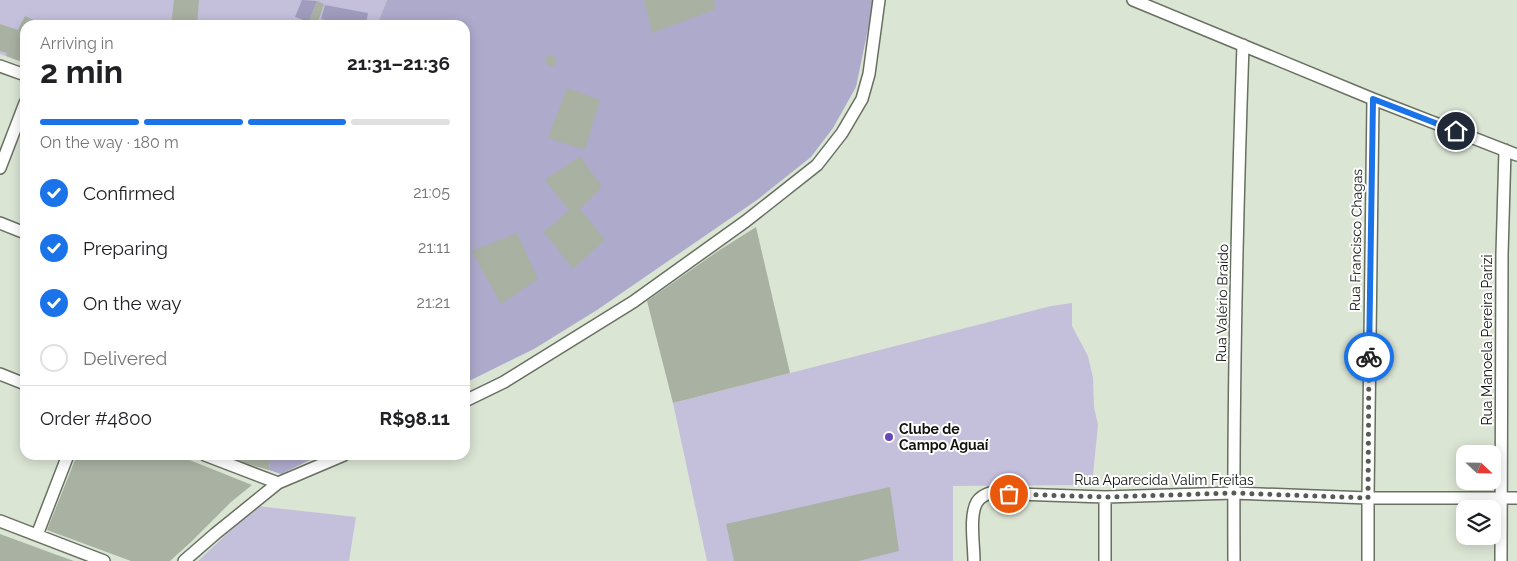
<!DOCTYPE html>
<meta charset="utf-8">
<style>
:root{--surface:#fff;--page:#f2f2f2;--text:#202124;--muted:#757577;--line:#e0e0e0;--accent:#1a73e8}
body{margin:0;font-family:Raleway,sans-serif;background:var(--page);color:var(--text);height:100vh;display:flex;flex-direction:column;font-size:19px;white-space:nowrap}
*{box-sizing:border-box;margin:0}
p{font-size:16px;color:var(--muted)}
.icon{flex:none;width:28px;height:28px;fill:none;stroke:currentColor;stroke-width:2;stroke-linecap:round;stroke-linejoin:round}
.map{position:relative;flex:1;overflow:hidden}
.side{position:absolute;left:20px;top:20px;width:450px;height:440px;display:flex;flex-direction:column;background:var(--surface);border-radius:15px;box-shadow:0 2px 12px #0003}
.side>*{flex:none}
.needle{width:32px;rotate:112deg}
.fabs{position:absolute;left:1456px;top:445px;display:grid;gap:10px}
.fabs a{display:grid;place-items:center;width:45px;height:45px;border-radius:10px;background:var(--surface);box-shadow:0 2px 12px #0003;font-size:25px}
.pin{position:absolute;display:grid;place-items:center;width:42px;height:42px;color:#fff;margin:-21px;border:2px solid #fff;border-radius:50%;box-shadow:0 1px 5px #0007}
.courier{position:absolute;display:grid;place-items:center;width:50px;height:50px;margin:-25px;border:4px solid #1a73e8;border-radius:50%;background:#fff;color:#222;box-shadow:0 1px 6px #0007}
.head em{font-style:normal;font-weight:700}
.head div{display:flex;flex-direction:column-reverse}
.head{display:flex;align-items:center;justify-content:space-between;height:85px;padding:0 20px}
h1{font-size:32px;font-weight:700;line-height:38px}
.bar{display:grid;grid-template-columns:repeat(4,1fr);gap:8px 5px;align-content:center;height:60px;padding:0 20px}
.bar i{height:6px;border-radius:4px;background:var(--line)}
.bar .active{background:var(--accent)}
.bar p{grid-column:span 4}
.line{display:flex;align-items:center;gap:12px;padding:0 20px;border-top:1px solid var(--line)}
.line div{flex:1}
ol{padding:0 20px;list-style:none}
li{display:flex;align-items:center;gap:15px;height:55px}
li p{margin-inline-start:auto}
li .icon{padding:5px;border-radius:50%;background:var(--accent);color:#fff;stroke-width:4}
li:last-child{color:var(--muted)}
li i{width:28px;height:28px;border:2px solid var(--line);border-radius:50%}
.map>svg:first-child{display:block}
</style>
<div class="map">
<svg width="1517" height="561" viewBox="0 0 1517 561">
<rect width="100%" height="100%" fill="#dbe5d4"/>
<!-- green -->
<path fill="#c4c0dc" d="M0,0h387l-10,25h-352v38l-25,-9z
M1072,303v23l16,30 5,22 1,29 4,18 -6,60 -139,1v75h-246l-34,-158 378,-97z
M257,506l99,11 -7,44h-151z"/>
<!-- forest -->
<path fill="#aeaacc" d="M387,0h487l-18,87 -23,41 -22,29 -54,43 -160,110 -63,39 -69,34v-358h-88z
M271,455h49l-39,19 -12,-4z"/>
<!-- water -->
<path fill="#a09cbd" d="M302,0l15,1 -8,21 -14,-5z
M325,5l43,8 -2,12h-17l-28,-6z"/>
<!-- building -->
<path fill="#a8b1a2" d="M174,0h25l-2,25h-26z
M644,0h70l2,9 -64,24z
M317,1l7,3 -6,18 8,3h-18z
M25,16l20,9h-20v38l-19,-7 1,-3 -7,-2v-27l18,6z
M545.5 61a5.5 5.5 0 1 1 11 0a5.5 5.5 0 1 1-11 0Z
M567,88l33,12 -15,50 -37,-12z
M580,156l22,31 -22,22 25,31 -32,29 -29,-37 25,-22 -24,-30z
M756,227l34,146 -117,30 -26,-102 71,-50z
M517,233l21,46 -37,25 -29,-53z
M77,455h100l75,30 -21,17 -40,40 -21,19h-39l-84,-31z
M224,455h47l-2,15 -24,-7z
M890,487l9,64 -40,10h-125l-8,-37z
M0,534l57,21 17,6h-74z"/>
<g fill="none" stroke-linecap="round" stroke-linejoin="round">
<!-- street casing -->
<g stroke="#677061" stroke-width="14">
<path id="street" d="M1133,0l240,99 144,56
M0,66l25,9
M0,168l25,-65
M0,223l25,10
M0,374l25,10
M465,401l39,-19 129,-80 113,-81 71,-56 25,-32 20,-34 7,-25 10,-74
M205,455l73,28
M1105,497v64
M0,521l104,40
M37,535l31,-80
M184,561l31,-27 63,-51 66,-28
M974,561c0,-16 -5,-46 3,-59 3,-5 7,-7 13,-9l115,4 129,-4 134,5h149
M1234,561c-1,-172 3,-344 9,-516
M1368,561v-63l5,-399
M1501,561l1,-307 3,-104"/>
</g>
<!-- street -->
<use href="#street" stroke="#fff" stroke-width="11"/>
</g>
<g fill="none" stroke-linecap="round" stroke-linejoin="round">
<!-- done -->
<path stroke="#565c53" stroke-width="5" stroke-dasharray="0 9" d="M1009,494l96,3 129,-4 134,5 1,-141"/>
<!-- route -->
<path stroke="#1a73e8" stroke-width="6" d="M1369,357l4,-258 83,32"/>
</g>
<!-- markers -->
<circle fill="#6746be" stroke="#fff" stroke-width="2" cx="889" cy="437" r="5"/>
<g text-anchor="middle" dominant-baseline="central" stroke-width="4" stroke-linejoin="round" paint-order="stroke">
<!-- street labels -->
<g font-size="14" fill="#0f120d" stroke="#fff">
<text transform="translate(1356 240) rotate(-89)">Rua Francisco Chagas</text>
<text transform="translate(1222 303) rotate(-89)">Rua Valério Braido</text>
<text transform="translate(1487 340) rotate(-90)">Rua Manoela Pereira Parizi</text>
<text x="1164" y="480">Rua Aparecida Valim Freitas</text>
</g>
<!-- poi labels -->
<g font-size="14" font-weight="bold" fill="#0f120d" stroke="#fff" text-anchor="start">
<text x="899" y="429">Clube de<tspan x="899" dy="16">Campo Aguaí</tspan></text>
</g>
</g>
</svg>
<div class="fabs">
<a><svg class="needle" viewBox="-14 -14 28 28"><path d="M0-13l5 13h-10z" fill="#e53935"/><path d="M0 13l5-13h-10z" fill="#757577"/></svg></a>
<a><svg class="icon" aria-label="layers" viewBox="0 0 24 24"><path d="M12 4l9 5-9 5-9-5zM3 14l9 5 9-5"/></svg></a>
</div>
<div class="pin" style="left:1009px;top:494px;background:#ea580c"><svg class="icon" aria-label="bag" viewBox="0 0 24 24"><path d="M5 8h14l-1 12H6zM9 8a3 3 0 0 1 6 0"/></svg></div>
<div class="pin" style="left:1456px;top:131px;background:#1f2937"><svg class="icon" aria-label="home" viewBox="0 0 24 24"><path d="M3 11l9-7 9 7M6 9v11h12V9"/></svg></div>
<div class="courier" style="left:1369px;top:357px"><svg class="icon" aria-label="bike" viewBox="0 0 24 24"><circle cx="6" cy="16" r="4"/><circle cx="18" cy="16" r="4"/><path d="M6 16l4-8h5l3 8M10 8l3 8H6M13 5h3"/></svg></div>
<section class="side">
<div class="head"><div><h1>2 min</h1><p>Arriving in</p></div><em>21:31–21:36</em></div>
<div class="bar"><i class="active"></i><i class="active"></i><i class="active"></i><i></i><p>On the way · 180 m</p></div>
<ol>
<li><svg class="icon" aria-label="check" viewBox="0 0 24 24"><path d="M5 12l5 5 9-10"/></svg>Confirmed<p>21:05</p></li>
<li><svg class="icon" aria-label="check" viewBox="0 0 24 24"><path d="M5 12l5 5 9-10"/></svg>Preparing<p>21:11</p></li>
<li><svg class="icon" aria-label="check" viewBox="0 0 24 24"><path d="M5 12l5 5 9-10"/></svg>On the way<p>21:21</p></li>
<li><i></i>Delivered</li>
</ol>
<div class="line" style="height:65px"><div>Order #4800</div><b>R$98.11</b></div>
</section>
</div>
